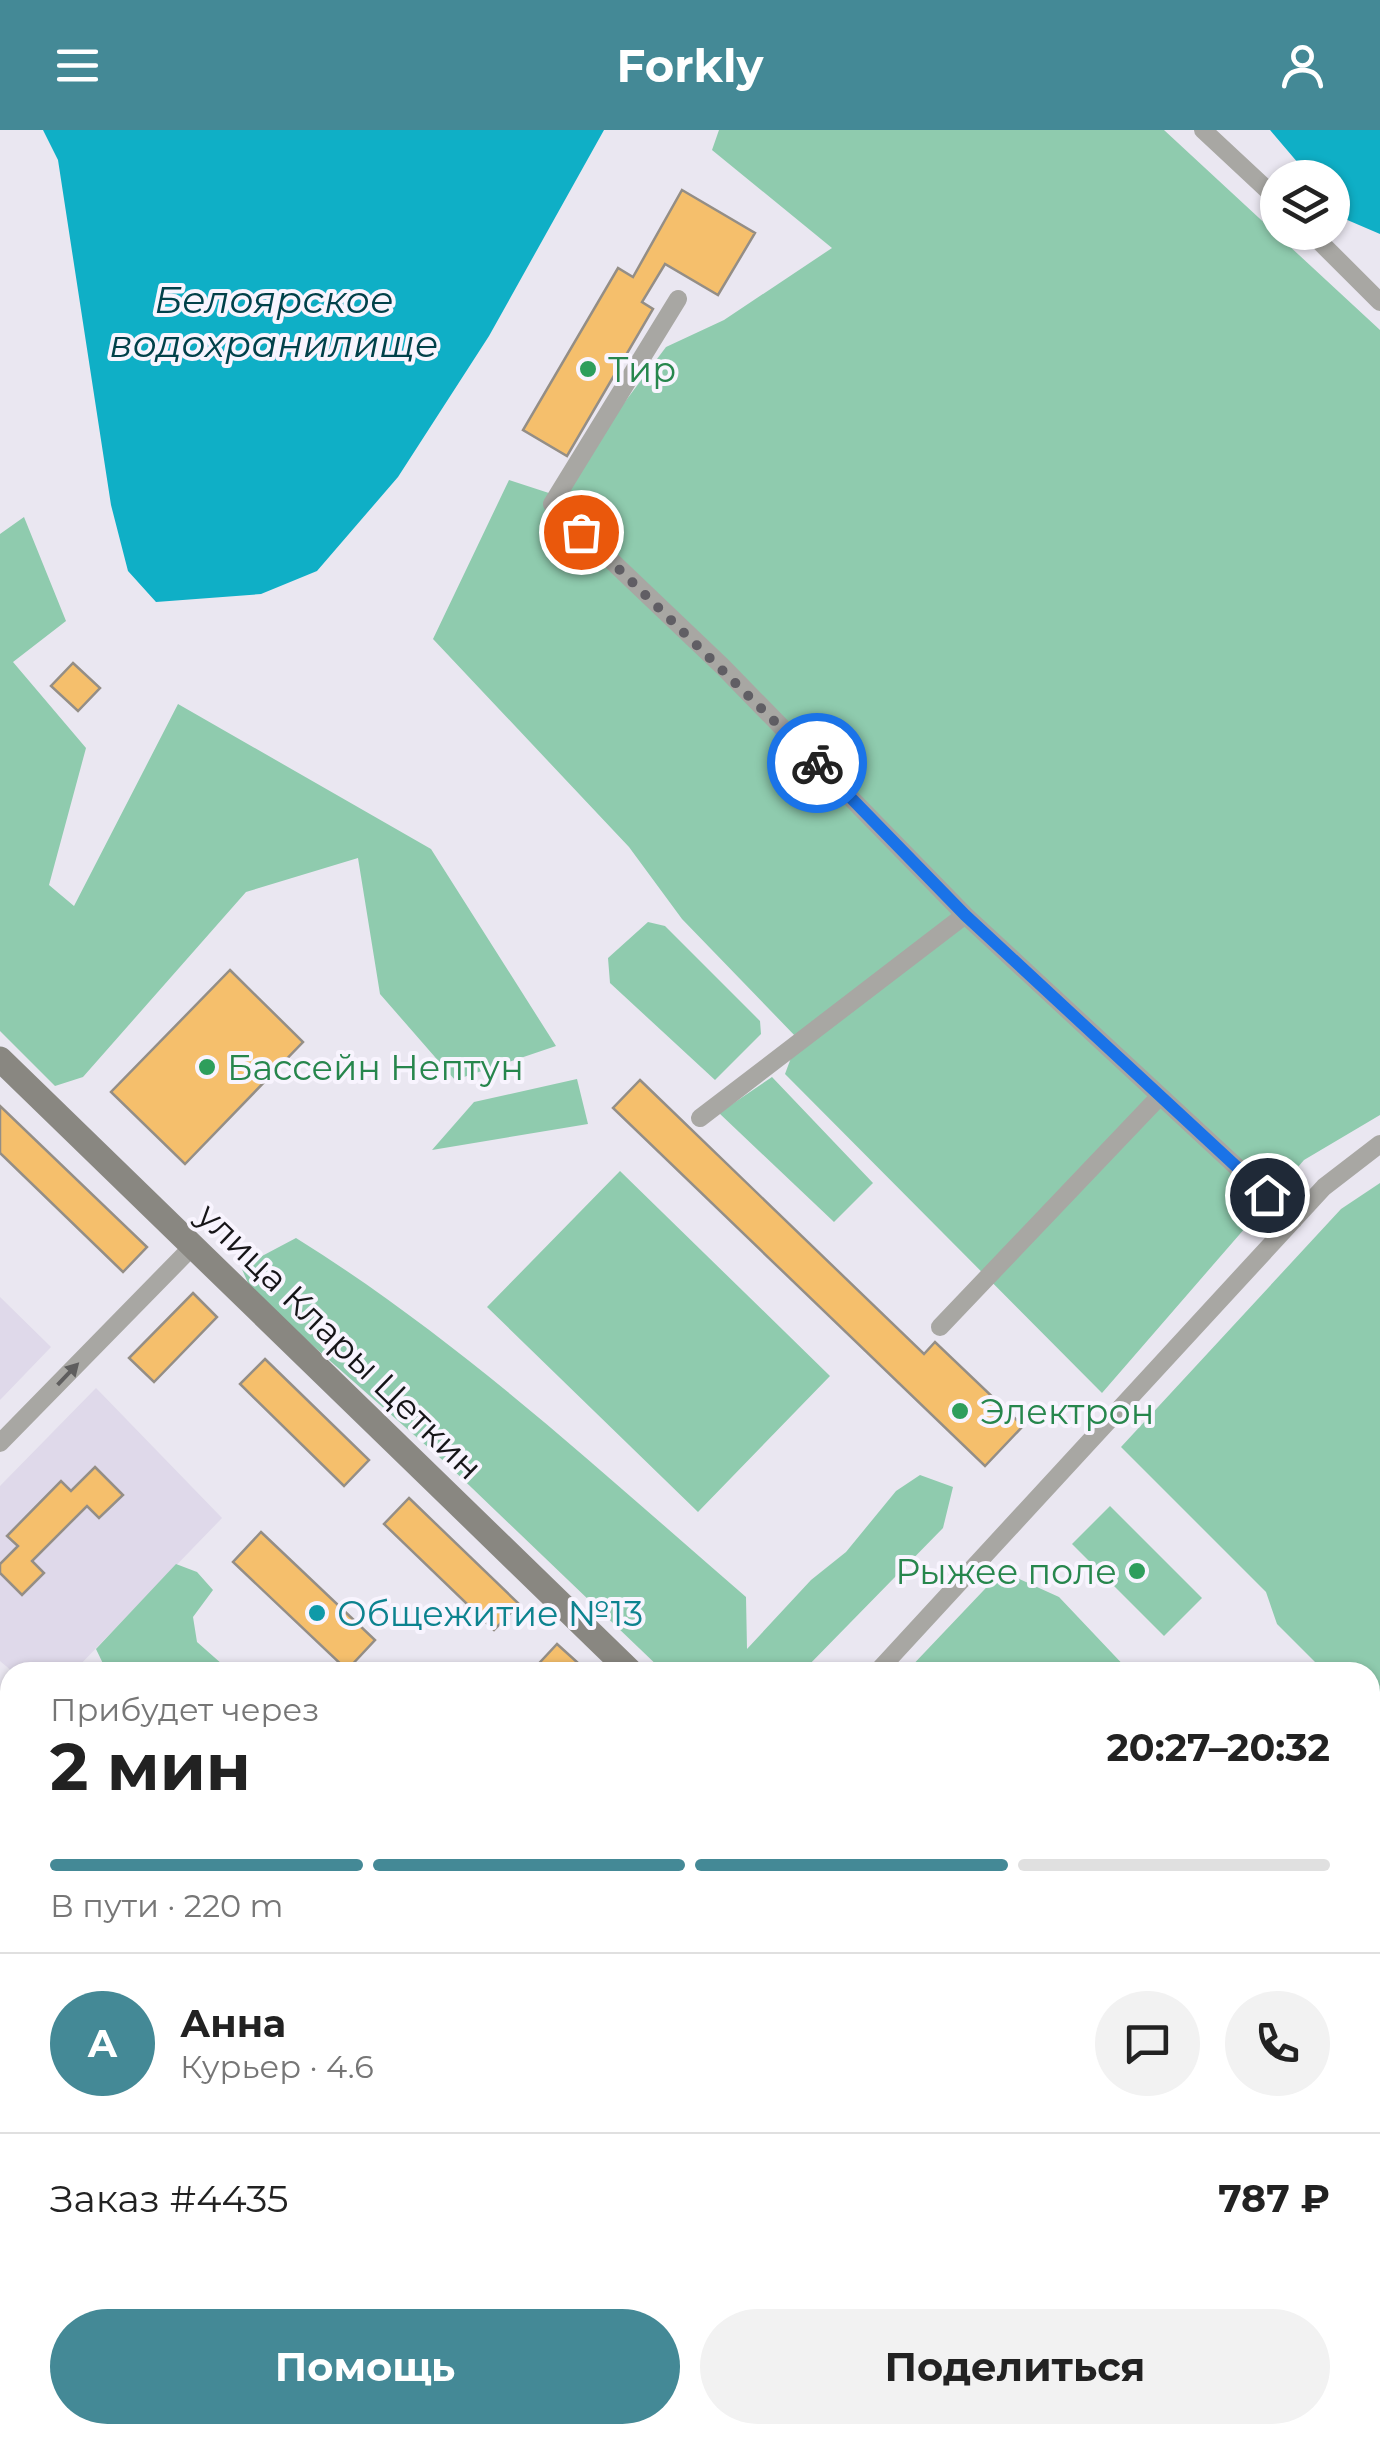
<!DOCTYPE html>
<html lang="ru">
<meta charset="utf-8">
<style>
:root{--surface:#fff;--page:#f2f2f2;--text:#222;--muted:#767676;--line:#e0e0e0;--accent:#448996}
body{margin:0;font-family:Montserrat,sans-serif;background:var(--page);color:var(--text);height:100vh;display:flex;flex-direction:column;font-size:38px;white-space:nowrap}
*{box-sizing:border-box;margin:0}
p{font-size:32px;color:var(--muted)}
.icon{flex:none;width:55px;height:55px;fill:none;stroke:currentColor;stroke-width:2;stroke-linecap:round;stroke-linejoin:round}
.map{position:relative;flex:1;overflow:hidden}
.panel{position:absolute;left:0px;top:1532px;width:1380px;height:782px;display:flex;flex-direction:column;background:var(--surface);border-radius:30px 30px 0 0;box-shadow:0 2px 8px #0004}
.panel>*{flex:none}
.buttons{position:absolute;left:1260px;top:30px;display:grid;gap:20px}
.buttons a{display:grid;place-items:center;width:90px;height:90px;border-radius:50%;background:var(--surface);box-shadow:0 2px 8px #0004;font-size:50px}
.pin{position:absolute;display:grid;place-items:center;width:85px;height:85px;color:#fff;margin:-42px;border:5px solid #fff;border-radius:50%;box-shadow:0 2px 10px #0007}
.courier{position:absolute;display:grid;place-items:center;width:100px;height:100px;margin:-50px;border:8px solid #1a73e8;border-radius:50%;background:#fff;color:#222;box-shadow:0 2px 12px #0007}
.summary em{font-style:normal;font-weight:700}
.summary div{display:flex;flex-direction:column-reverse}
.summary{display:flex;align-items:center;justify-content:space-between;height:170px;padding:0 50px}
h1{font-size:65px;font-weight:700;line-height:75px}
.bar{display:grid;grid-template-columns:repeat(4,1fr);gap:15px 10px;align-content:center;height:120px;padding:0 50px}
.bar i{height:12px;border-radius:8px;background:var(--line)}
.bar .selected{background:var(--accent)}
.bar p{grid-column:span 4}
.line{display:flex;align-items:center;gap:25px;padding:0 50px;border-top:2px solid var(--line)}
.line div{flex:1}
.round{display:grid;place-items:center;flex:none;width:105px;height:105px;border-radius:52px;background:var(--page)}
.action{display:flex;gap:20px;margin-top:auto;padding:20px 50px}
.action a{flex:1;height:115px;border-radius:60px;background:var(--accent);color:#fff;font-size:40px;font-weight:700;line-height:115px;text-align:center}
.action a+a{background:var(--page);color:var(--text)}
header{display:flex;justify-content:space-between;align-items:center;height:130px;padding:0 50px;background:var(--accent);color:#fff;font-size:45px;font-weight:700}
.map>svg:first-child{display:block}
</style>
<header><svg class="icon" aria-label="menu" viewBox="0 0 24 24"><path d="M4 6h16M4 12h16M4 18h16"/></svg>Forkly<svg class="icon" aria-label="person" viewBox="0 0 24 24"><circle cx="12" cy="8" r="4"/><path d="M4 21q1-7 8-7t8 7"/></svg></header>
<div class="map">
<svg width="1380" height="2313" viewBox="0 0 1380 2313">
<rect width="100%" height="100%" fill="#eae7f1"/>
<!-- built -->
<path fill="#dfd9ea" d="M0,1167l51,50 -51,53z
M96,1258l126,130 -149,154h-60l-13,-11v-175z"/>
<!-- green -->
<path fill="#8fcbae" d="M719,0h445l216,200v785l-76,45 -202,233 -317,-319 13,-35 -116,-120 -53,-72 -196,-208 76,-159 46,15 111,-148 58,-27 108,-72 -120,-98z
M24,387l42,104 -53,41 73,86 -37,137 25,21 104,-202 253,145 125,197 -101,34 -75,-86 -22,-136 -112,34 -163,185 -28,9 -55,-55v-497z
M648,792l17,4 95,95 1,13 -46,46 -105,-97 -2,-25z
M772,947l101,106 -39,39 -115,-109z
M577,949l11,45 -156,26 42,-48z
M620,1041l210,205 -132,136 -211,-205z
M1380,1053v542l-10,-10v-43h-45l-48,-48 -11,-32 -145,-145 220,-238z
M296,1108c164,102 304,233 450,359l1,52 64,-69 35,-28 50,-61 24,-16 33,12 -10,41 -141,144h-138l-217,-208 -195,-172 -11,-25z
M1110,1376l92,92 -38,38 -92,-92z
M176,1434l21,8 16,18 -20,27 4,25 34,30h-124l-11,-23z
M1002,1441l57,26 71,75h-224z
M1370,1616l10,10v166l-10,-10z
M1370,1796l10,11v506h-192l7,-8h175z
M0,1986l10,9v77l-10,10z"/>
<!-- water -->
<path fill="#0fafc6" d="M43,0h561l-115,206 -91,141 -81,94 -56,23 -105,8 -28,-31 -17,-66 -53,-345z
M1270,0h110v104l-35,-15 -12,-15 -1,-26 -22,-1z"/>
<!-- building -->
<path fill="#f5bf6c" stroke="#948e86" stroke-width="2.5" d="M682,60l73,43 -37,62 -53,-31 -23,38 11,7 -86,147 -44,-26 95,-162 15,9z
M73,533l27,25 -22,23 -27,-25z
M230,840l73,72 -118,122 -74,-72z
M640,950l284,274 11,-12 88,84 -38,40 -372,-358z
M0,976l147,141 -24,25 -123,-119z
M193,1163l24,24 -63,65 -25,-24z
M265,1229l104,101 -25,26 -104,-102z
M95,1337l28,28 -24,23 -12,-12 -55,55 12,12 -22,22 -22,-22v-9l18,-18 -11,-10 54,-55 10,10z
M409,1368l110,106 -25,26 -110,-106z
M261,1402l114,108 -28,30 -114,-108z
M557,1514l31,28h-57z"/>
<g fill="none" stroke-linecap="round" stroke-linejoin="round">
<!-- street -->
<path stroke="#a8a7a3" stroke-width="18" d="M1203,0l75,70
M1310,102l70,70
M678,169l-126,205 171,163 242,248 329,305
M700,988l265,-203
M940,1197l220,-231
M0,1313l193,-197
M877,1542l447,-485 56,-43
M0,2269l10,-10
M531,2305l8,8
M1135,2313l7,-8"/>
<!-- secondary -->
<path stroke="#898781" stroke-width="25" d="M0,929l631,613
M0,1791l10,9
M271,2313l8,-8"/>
</g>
<!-- one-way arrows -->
<defs><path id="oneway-solid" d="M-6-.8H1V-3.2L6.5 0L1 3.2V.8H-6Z" transform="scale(2.5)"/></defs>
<use fill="#5f5e5e" href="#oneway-solid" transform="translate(68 1244) rotate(-46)"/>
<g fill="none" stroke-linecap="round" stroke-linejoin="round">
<!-- done -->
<path stroke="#605e64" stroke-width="10" stroke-dasharray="0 18" d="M581,402l236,231"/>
<!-- route -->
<path stroke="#1a73e8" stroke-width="12" d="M817,633l148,152 302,280"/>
</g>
<!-- markers -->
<g fill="#2e9e5b" stroke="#f8f4fe" stroke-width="4">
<circle cx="588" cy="239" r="10"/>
<circle cx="207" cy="937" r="10"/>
<circle cx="960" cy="1281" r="10"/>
<circle cx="1137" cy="1441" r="10"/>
</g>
<circle fill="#0f9aa8" stroke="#f8f4fe" stroke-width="4" cx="317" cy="1483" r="10"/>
<g text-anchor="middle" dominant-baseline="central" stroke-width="8" stroke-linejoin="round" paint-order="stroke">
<!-- leisure labels -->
<g font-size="35" fill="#27864d" stroke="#f8f4fe" text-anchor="start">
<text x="608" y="239">Тир</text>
<text x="227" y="937">Бассейн Нептун</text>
<text x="980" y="1281">Электрон</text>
<text x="1117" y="1441" text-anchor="end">Рыжее поле</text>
</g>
<!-- street labels -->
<g font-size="35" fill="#161518" stroke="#f8f4fe">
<text transform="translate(340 1211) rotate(44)">улица Клары Цеткин</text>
</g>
<!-- culture labels -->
<g font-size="35" fill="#0d838f" stroke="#f8f4fe" text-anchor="start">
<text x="337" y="1483">Общежитие №13</text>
</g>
<!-- water labels -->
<g font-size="38" font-style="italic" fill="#01414a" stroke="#f8f4fe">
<text x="274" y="169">Белоярское<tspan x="274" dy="44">водохранилище</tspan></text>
</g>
</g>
</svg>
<div class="buttons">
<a><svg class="icon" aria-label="layers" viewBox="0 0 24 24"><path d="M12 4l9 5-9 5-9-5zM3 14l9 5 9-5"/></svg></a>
</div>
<div class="pin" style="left:581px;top:402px;background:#ea580c"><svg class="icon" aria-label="bag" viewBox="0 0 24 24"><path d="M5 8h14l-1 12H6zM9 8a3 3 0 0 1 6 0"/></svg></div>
<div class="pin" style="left:1267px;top:1065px;background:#1f2937"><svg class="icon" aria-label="home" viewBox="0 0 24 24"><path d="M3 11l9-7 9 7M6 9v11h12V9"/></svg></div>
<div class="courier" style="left:817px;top:633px"><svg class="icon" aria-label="bike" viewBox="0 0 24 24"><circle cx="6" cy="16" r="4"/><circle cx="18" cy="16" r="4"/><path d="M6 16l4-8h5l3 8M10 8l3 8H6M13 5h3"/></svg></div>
<section class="panel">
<div class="summary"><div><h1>2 мин</h1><p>Прибудет через</p></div><em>20:27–20:32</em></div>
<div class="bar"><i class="selected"></i><i class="selected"></i><i class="selected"></i><i></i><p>В пути · 220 m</p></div>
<div class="line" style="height:180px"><b class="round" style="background:var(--accent);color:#fff">А</b><div><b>Анна</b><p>Курьер · 4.6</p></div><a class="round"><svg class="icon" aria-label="chat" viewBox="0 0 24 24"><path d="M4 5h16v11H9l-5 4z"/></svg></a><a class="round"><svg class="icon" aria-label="phone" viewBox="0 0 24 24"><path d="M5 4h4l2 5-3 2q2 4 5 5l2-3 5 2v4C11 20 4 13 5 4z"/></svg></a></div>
<div class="line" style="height:130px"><div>Заказ #4435</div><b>787 ₽</b></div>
<div class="action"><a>Помощь</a><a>Поделиться</a></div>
</section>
</div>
